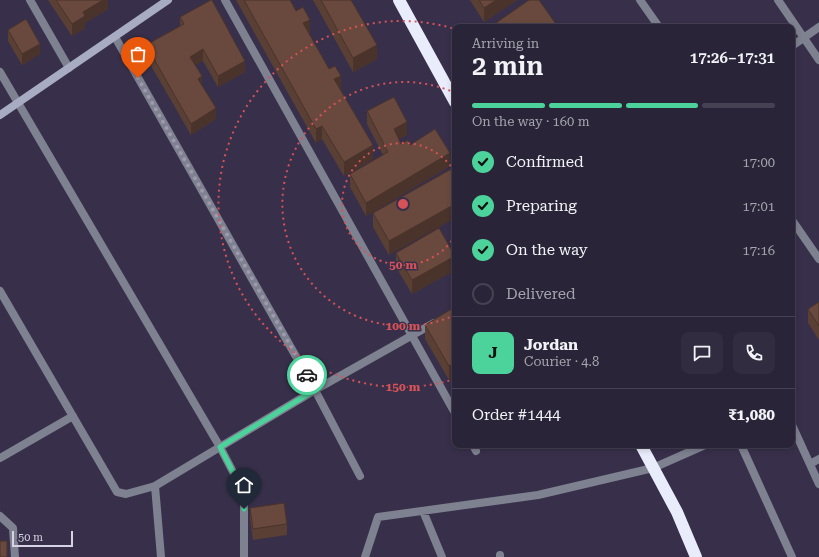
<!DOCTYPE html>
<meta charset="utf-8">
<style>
:root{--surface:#2a2438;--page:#322c40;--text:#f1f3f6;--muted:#a5a4ae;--line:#464153;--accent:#4cd39b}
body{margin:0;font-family:"Roboto Serif",serif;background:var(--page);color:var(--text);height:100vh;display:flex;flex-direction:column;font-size:15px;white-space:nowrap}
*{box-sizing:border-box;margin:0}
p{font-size:13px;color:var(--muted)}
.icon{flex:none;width:22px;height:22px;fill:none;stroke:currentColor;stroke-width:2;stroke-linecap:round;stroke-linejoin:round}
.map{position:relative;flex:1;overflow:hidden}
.details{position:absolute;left:452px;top:24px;width:343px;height:424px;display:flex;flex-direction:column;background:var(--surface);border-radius:8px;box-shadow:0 2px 6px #0003,0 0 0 1px var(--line)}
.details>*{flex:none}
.scale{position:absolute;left:12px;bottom:10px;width:61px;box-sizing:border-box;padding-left:4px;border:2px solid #d7d2e4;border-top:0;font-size:11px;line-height:14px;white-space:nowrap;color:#d7d2e4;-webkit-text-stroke:3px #38304b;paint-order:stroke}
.pin{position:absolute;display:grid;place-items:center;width:34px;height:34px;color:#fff;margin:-41px -17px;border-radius:50% 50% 50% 0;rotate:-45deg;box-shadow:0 0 4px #0007}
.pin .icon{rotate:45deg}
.courier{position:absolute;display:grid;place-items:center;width:40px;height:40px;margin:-20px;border:3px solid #4cd39b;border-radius:50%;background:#fff;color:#222;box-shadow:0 1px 5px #0007}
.overview em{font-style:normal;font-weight:600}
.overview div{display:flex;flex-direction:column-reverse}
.overview{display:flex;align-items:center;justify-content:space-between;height:68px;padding:0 20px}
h1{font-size:26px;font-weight:600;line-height:30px}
.bar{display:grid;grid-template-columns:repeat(4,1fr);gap:6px 4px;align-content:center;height:48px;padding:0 20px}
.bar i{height:5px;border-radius:3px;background:var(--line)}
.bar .active{background:var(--accent)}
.bar p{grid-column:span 4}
.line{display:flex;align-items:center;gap:10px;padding:0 20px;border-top:1px solid var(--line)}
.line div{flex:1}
.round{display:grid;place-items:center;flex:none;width:42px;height:42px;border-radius:8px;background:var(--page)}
ol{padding:0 20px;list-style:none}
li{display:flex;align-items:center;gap:12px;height:44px}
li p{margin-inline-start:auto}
li .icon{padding:4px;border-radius:50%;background:var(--accent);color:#111;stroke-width:4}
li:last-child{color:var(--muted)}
li i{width:22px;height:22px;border:2px solid var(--line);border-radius:50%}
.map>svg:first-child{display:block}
</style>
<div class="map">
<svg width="819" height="557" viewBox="0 0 819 557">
<rect width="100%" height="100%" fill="#38304b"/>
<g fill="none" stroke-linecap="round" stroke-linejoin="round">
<!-- street -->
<path stroke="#7e8190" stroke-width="8" d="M30,0l39,68
M225,0l230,413
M640,0l19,27
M778,0l41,60
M115,37l200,353 119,-67
M792,46l27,-19
M0,72l220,375 24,46v64
M792,220l27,39
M0,291l117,201 9,2 29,-8 160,-96 45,86
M792,425l27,59
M473,445l3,6
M741,445l51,112
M0,458l73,-42
M810,464l9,-5
M155,486l6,71
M423,511l19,46
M0,516l13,12 2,29
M500,555v2
M365,557l13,-40 160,-22 115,-27 52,-23"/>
<!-- secondary -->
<path stroke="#a7acc2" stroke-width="8" d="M0,115l168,-115"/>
<!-- highway -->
<path stroke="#e9ecfa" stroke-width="12" d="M399,0l56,102
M641,445l36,67 19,45"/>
</g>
<!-- wall -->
<path fill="#5a3f34" d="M48,0h60v9l-23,14v5l-13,8z
M236,0h54l20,33 -1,1 32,56 32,69 -29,17 -22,-37 -6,4z
M313,0h38l26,59 -24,13z
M470,0h47l-33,22z
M180,17l65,55 -27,15 -15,-26 -8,4 7,20 14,34 -25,16 -45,-78v-12l34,-19z
M8,30l32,24 -18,11 -14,-24z
M367,111l40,24 -8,4 2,5 9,1 40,21 -84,50 -16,-29v-13l33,-19 -16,-31z
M455,167l-66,88 -16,-28v-14z
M396,253l59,3v14l-43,24 -16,-27z
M819,302v38l-11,-17v-14z
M455,307l-6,73 -24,-41v-14z
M250,508l37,16v11l-34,5 -3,-21z"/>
<!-- shaded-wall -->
<path fill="#4a332b" d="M103,0h5v9l-23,14v5l-13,8v-12l11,-12z
M496,0h21l-33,22v-14z
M310,20v13l-7,4v-14z
M40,44v10l-18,11v-11z
M377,45v14l-24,13v-14z
M203,49v12l-13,7v-11z
M245,61v11l-27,15v-11z
M202,76v12l-4,-9z
M341,76v14l-7,-11z
M216,108v11l-25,16v-11z
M407,122v13l-13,7v-13z
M322,126v13l-6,4v-14z
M373,145v14l-29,17v-14z
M450,153v13l-84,50v-13z
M455,204v14l-66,37v-14z
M455,256v14l-43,24v-14z
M455,363v14l-6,3v-14z"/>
<!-- building -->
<path fill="#69493d" stroke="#4a332b" d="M56,0h47l-20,12 2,4 -13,8z
M211,0h1l33,61 -27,15 -15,-27 -13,8 12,19 -4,3 18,29 -25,16 -45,-79 38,-21 -4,-7z
M244,0h46l6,11 7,-4 7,13 -7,3 26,46 6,-3 6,10 -7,3 39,66 -29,17 -22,-36 -6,3z
M321,0h30l26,45 -24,13z
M479,0h17l-12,8z
M529,0h10l19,27h-63l-2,-2z
M26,19l14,25 -18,10 -14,-24z
M394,97l13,25 -13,7 7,15 7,-4 2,5 25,-16 15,24 -84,50 -16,-29 38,-22 -21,-41z
M455,167v37l-66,37 -16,-28z
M439,228l16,28 -43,24 -16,-27z
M819,302v24l-11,-17z
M455,307v56l-6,3 -24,-41z
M284,503l3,21 -34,5 -3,-21z
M0,541h7v16h-7z"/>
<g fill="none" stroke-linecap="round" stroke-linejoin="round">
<!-- done -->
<path stroke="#9f99ae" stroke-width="4" stroke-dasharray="0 7.2" d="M138,78l169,297"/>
<!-- route -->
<path stroke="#4cd39b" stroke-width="5" d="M244,509v-16l-24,-46 95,-57 -8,-15"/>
</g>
<!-- distance rings -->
<g fill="none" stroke="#d65257" stroke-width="2" stroke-dasharray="2 4">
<path d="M455 236A61 61 0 1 1 455 172"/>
<path d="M455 315A122 122 0 1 1 455 93"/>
<path d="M455 379A183 183 0 1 1 455 29"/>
</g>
<circle cx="403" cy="204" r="6" fill="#d65257" stroke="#38304b" stroke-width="2"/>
<g font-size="12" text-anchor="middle" font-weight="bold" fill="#d65257" stroke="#38304b" stroke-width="3" stroke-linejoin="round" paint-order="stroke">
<text x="403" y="269">50 m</text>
<text x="403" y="330">100 m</text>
<text x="403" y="391">150 m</text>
</g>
</svg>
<div class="scale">50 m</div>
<div class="pin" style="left:138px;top:78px;background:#ea580c"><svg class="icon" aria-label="bag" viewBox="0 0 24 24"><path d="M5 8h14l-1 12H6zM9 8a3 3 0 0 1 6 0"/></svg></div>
<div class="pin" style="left:244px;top:509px;background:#1f2937"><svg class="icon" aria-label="home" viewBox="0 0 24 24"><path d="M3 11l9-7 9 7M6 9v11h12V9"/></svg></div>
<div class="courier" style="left:307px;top:375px"><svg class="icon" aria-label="car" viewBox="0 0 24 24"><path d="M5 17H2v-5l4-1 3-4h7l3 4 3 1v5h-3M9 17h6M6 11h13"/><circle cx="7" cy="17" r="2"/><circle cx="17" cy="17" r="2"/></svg></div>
<section class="details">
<div class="overview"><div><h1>2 min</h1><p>Arriving in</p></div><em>17:26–17:31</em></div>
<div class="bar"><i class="active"></i><i class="active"></i><i class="active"></i><i></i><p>On the way · 160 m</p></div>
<ol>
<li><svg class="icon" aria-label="check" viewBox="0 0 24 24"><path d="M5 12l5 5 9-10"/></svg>Confirmed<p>17:00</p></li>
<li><svg class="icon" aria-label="check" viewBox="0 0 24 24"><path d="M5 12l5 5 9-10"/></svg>Preparing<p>17:01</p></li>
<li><svg class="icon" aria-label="check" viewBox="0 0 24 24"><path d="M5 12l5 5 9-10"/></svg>On the way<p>17:16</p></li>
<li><i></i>Delivered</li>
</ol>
<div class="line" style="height:72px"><b class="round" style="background:var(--accent);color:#111">J</b><div><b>Jordan</b><p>Courier · 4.8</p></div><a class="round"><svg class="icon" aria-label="chat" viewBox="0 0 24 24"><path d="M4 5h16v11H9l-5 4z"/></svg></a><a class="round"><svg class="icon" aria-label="phone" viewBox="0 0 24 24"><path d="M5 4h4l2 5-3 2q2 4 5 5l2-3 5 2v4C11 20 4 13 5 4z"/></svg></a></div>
<div class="line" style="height:52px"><div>Order #1444</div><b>₹1,080</b></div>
</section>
</div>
